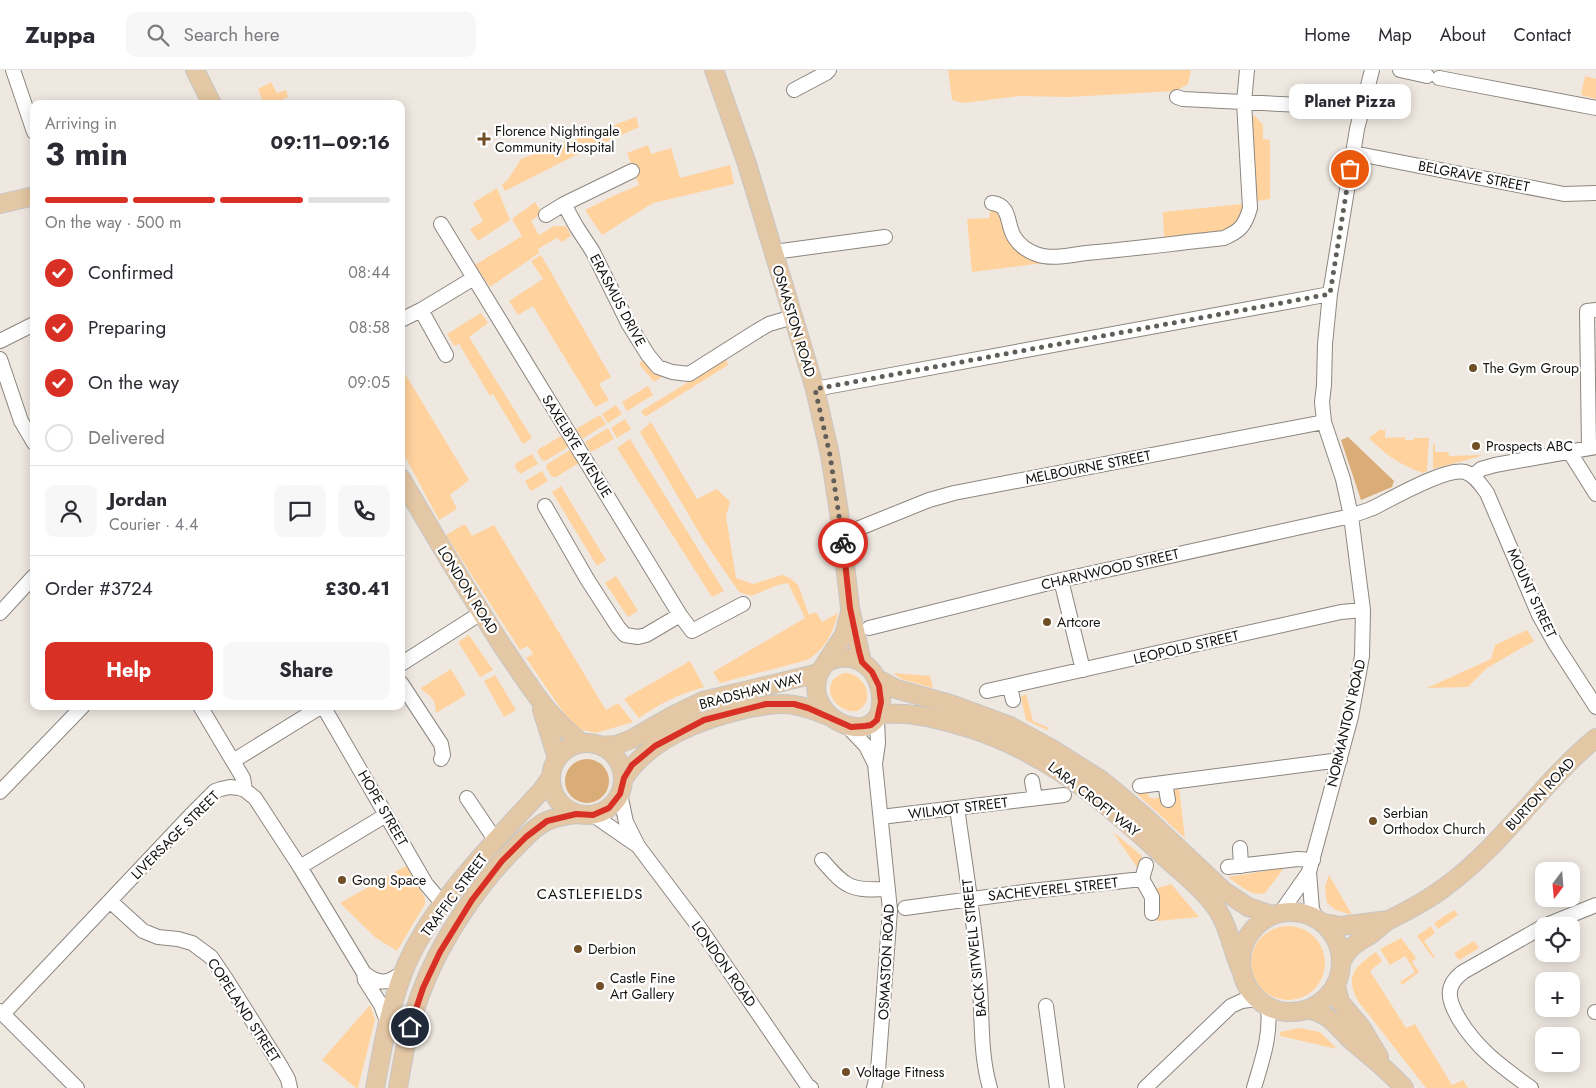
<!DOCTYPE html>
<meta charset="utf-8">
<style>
:root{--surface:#fff;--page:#f7f7f7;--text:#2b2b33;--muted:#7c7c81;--line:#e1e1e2;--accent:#d93025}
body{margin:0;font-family:Jost,sans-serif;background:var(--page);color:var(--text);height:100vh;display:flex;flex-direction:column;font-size:19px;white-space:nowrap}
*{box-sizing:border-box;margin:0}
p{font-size:16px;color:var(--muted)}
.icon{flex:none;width:28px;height:28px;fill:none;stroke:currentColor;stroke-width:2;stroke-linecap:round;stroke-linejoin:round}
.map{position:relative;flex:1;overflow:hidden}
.panel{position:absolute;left:30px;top:30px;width:375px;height:610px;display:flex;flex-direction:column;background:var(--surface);border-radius:10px;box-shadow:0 2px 12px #0003}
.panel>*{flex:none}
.needle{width:32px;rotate:196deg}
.controls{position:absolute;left:1535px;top:792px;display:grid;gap:10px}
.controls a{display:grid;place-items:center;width:45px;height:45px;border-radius:10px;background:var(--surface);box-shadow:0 2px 12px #0003;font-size:25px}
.pin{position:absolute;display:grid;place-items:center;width:42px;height:42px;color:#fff;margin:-21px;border:2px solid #fff;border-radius:50%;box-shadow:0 1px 5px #0007}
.courier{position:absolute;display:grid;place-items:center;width:50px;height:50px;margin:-25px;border:4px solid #d93025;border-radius:50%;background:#fff;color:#222;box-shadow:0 1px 6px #0007}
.bubble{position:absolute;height:35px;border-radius:10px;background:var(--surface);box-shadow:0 2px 12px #0003;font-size:16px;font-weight:700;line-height:35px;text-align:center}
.summary em{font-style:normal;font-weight:700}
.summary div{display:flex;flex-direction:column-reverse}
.summary{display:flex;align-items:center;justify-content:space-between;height:85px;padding:0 15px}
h1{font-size:32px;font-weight:700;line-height:38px}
.bar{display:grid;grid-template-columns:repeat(4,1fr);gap:8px 5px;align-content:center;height:60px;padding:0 15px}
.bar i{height:6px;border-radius:4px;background:var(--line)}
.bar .selected{background:var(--accent)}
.bar p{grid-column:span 4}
.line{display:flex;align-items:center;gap:12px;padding:0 15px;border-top:1px solid var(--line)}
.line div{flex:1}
.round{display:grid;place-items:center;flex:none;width:52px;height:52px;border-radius:10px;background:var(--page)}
ol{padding:0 15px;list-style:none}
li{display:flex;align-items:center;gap:15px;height:55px}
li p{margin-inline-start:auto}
li .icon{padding:5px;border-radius:50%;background:var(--accent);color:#fff;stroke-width:4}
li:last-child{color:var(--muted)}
li i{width:28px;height:28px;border:2px solid var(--line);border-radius:50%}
.primary-button{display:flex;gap:10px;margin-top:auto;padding:10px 15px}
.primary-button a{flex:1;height:58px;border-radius:10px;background:var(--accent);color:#fff;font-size:20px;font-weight:700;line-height:58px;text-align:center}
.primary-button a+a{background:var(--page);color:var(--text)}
header{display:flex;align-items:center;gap:30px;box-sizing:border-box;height:70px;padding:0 25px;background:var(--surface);border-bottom:1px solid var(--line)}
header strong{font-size:24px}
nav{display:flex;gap:28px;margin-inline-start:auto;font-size:18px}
.search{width:350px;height:45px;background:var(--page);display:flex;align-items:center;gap:12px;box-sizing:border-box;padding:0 18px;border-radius:10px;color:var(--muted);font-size:19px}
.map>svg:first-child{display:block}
</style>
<header>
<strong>Zuppa</strong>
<div class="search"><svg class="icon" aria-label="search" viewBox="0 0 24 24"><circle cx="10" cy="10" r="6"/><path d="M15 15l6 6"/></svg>Search here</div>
<nav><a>Home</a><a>Map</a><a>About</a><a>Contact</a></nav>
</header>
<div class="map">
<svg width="1596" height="1018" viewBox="0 0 1596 1018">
<rect width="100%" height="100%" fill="#efe8e1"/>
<!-- green -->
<path fill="#ffd29e" d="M948,0h243l-3,14 -12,7 -107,6 -48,-1 -58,7 -11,-3z
M1585,6l11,3v20l-15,-4z
M271,12l6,11 9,-3 2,7 -16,7h-8l-6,-15z
M1255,46l8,9v14l7,1v59l-13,2 -7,-72 2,-12z
M636,47l3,10 -71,32 -63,32 -3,-6 7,-7 12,-19z
M648,75l3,9 20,-6 9,30 50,-13 4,19 -81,19 -51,32 -17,-25 28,-14 26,-11 -12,-32z
M497,118l13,32 -32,21 -8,-12 13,-8 -10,-18z
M535,132l7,11 -11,8 8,14 15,-9h12l5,10 -9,6 -5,-4 -19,11 1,4 -49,34 -15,-22 47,-29 -10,-17z
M1242,134l3,7 -8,14 -13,6 -60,7 -1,-26z
M991,138h3l44,53 7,2 -73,9 -5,-53 22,-1z
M541,185l70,122 -12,7 10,16 -14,7 -62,-101 -15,9 -9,-14 34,-22 -12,-18z
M481,243l7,10 -19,14 63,101 -9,6 -30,-50 -3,2 -31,-52 -5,2 -7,-12z
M644,289l19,17 -9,6 -15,-18z
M726,289l2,6 -83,52 -4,-6z
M401,297l68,113 -19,15 7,14 -18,11 -38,-71z
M648,316l5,9 -26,16 -5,-9z
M616,335l6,9 -14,9 -6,-9z
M600,345l6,9 -24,15 -6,-10z
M625,349l6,10 -14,9 -6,-10z
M651,352l46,77 20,-10 13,13 -4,14 10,62 17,6 29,-9 8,3 8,7 11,30 7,-3 6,10 16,-9c-5,20 -12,36 -31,47l-87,23 -7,-11 92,-54 -17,-35 -10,2 -27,11 -12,-4 -35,-51 -64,-109z
M608,358l6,11 -23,13 -6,-10z
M1378,360h7v8l20,-1v3h8l1,-2h15l-2,33 -4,2c-22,-8 -38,-18 -54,-35l8,-6z
M561,366l7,11 -23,14 -3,-1 -5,-8 2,-3z
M630,369l94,152 -12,6 -95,-149z
M1433,374h2v8h13l1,4 32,-1v1l-48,13z
M570,380l9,13 -23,14h-4l-6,-9 1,-4z
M532,384l6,10 -18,10 -5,-7 1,-4z
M542,401l6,10 -17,10 -6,-10z
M561,416l45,74 -9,6 -45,-74z
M465,454l7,12 22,-11 112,185 12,-7 15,19 -37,11 -22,-5 -48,-70 7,-4 -5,-8 -8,4 -74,-115z
M616,506l22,35 -10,6 -23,-34z
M1527,560l7,11 -47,27 -19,19 -41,1 64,-29 4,-14z
M469,565l24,35 -13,7 -22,-35z
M690,591l14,26c-27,8 -41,15 -65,31l-15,-19z
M451,599l15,26 -30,18c-1,-5 0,-9 -3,-13 -3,-6 -9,-7 -12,-12z
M844,603c18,-2 35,27 13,38 -22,3 -41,-28 -13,-38z
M893,603l37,3 3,12 -32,-9z
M495,605l21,35 -12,7 -20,-36z
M1026,624l7,27 16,7 -2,2 -21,-10 -5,-23z
M1179,718l6,50 -48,-44 11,-1 1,4 6,2z
M1113,762l29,24 -4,13z
M406,796l19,32v6l-28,47 -21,-13 -36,-35z
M1284,798l-19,25c-13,5 -27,-9 -37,-16z
M1329,805l23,40 -16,-5 -9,-7 -2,-16z
M1171,814l28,33 -42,4 -5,-31z
M1454,840l4,5 -20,14 -4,-6z
M1431,856l4,7 -11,8 11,16 -2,1 -16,-22z
M1251 893a37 37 0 1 1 74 0a37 37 0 1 1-74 0Z
M1401,868l15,20 -4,4 7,10 -17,13 -2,-3 15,-10 -10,-16 -15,9 -10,-16z
M1474,871l5,7 -20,12 -5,-7z
M1376,882l6,9 -12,10 36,57 9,-4 37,61 11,-5 5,8h-42l-68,-87c-14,-26 -2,-35 18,-49z
M370,935l5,15 -17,68h-2l-34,-28z
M1299,958l21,4 17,17 -57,-13v-4z"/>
<!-- forest -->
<path fill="#daac77" d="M1348,367l46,44 -2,6 -31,13 -20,-60z
M565 711a22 22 0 1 1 44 0a22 22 0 1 1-44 0Z"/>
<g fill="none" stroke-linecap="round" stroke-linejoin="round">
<!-- minor casing -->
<g stroke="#8c867f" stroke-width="16">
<path id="minor" d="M13,0l21,62
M1400,0l27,6
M1439,8l157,30
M794,20l32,-17 3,-3
M1177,27l6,2 178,9
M1353,83l211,41 32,-1
M632,101l-68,33 12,22 17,26 35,71 20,32 10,12 14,5 17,2 68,-43 12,-7 24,-7
M992,133c20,2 14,23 23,35 5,8 13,13 21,16 15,6 35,1 50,-1 46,-4 92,-10 138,-15 16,-7 21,-12 26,-30l-6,-106 3,-32
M546,145l18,-11
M441,154l239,391 12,16 51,-27
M774,182l111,-15
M421,240l25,45
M401,250l20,-10 53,-32
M0,271l34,-17
M0,289l21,62 13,22
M815,319l515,-95
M1589,378l-2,-137 9,-1
M1569,381l27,43
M1473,406l8,-7 14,-4 101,-18
M545,436l42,73 31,48 7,8 13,2 8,-2 34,-20
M857,459l72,-29 25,-7 370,-71
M1061,510l22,90
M0,543l34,-37
M869,558l192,-48 290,-64c7,-3 15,-5 22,-8 18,-9 73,-41 92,-36 10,3 16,13 22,21l52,122 17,30 40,62
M401,594l80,-51
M401,613l40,61 2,11 -2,4
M1010,617l3,13
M987,621l354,-79 22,-2
M200,636l43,72 2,12
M323,636l103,178 17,20
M847,656l19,20 9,18 15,146 -12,161 -4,17
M233,691l89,-55
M875,694l3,-21 -1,-23
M1032,711l3,17
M1165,713l3,17
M1140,716l200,-26
M0,722l83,-86
M620,724l6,28 12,24 61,81 108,158 4,3
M467,728l29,43
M957,738c8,56 17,111 22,167 4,37 0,76 11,113
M593,745l42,29
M881,747l183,-22
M1240,778l1,18
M822,790c24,28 29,31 66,29
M1146,795l-4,14 10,18v16
M300,797l86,-52
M1228,797l70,-8 15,1
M1309,802l3,37 4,9
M110,831l33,30 15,6 20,2 14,4 19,14 15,22 54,86 8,14 2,9
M905,838l126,-17 111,-12
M1281,842l28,-40 42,-155 11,-61 1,-46 -12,-94 -8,-37 -19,-57 -2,-20 2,-17 1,-41 5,-50 27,-165 15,-59
M1544,856l52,-21
M364,903c15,12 24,11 39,-1
M1046,936l11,82
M0,941l77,77
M1595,942h1
M3,944l187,-198 25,-25 6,-2 9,-2 9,1 6,2 10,8 45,69 64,106 1,7 16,25 7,19
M1145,1018l86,-82 11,-5 15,-2
M1254,1018c8,-28 17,-51 14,-81
M1531,1018c-30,-22 -53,-38 -72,-69 -11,-19 -15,-33 4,-47l81,-46"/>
</g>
<!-- major casing -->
<g stroke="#c7c6c5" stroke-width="20">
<path id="major" d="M195,0l17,34
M714,0l33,94 68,225 15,66 9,57 11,96 12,54
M0,134l34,-8
M401,408c33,57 66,113 102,169 24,35 45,71 79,96
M827,592c13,-6 28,-6 40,4 9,8 13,19 14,30 5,58 -81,26 -62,-23l25,-38 6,-23
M876,608l20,11 54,15 60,22 42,23 49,31 15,12 27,23 81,76 24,16 24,8
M542,640l15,48
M879,644c12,0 23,-1 35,1 19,2 37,8 55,13 75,24 133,71 190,124 18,17 40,33 55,53 15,19 18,47 29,70
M551 709a36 36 0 1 1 72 0a36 36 0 1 1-72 0Z
M601,676l15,-1 16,-6 40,-23 31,-15 116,-28
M624,708c27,-40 75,-58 121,-69 16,-3 33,-7 49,-4 13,2 25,7 37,12
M1241 892a50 50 0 1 1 100 0a50 50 0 1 1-100 0Z
M1324,853l17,3 47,-6
M1342,891c5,-13 15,-18 26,-25 8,-5 14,-12 21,-16 20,-10 39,-20 56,-33 58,-42 96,-104 151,-149
M1336,916l4,16 21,25 18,30
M1309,939c23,7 27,17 43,32 18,15 36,29 52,47
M375,1018c7,-39 14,-78 28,-115 24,-64 91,-131 138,-182l10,-14
M398,1018c5,-32 11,-63 22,-93 20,-55 59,-112 100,-152 8,-8 17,-18 27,-22 9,-4 20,-6 30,-7"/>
</g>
<!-- minor -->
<use href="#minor" stroke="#fff" stroke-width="14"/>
<!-- major -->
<use href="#major" stroke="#e4c7a4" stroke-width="18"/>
</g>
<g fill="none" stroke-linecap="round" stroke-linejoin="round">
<!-- done -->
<path stroke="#615d58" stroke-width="5" stroke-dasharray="0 9" d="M843,473l-13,-88 -15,-66 515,-95 20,-125"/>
<!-- route -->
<path stroke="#d93025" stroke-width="6" d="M410,957l13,-39 17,-36 32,-52 30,-39 24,-24 21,-16 29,-7 17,1 16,-7 11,-14 4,-16 8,-13 23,-19 49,-26 62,-16h28l14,4 43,19 14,-1 6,-1 6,-5 4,-18 -2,-16 -7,-14 -10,-10 -3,-11 -9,-43 -7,-65"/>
</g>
<!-- markers -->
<g fill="#704f26" stroke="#fff" stroke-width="2">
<path d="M481.5 61.5h5v5h5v5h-5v5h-5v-5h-5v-5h5z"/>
<circle cx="1473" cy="298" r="5"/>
<circle cx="1476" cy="376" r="5"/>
<circle cx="1047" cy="552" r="5"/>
<circle cx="1373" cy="751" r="5"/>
<circle cx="342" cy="810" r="5"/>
<circle cx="578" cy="879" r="5"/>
<circle cx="600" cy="916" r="5"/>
<circle cx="846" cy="1002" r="5"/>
</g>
<g text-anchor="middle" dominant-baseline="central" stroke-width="4.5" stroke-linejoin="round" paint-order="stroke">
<!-- poi labels -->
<g font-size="14" fill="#14120f" stroke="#fff" text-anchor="start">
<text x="495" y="61">Florence Nightingale<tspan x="495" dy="16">Community Hospital</tspan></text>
<text x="1483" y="298">The Gym Group</text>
<text x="1486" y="376">Prospects ABC</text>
<text x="1057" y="552">Artcore</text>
<text x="1383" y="743">Serbian<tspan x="1383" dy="16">Orthodox Church</tspan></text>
<text x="352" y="810">Gong Space</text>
<text x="588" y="879">Derbion</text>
<text x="610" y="908">Castle Fine<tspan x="610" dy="16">Art Gallery</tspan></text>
<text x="856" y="1002">Voltage Fitness</text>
</g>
<!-- street labels -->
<g font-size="14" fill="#14120f" stroke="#fff">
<text transform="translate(1474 106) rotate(11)">BELGRAVE STREET</text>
<text transform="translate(618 230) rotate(62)">ERASMUS DRIVE</text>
<text transform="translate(794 251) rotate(73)">OSMASTON ROAD</text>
<text transform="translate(577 376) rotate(58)">SAXELBYE AVENUE</text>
<text transform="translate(1088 397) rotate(-11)">MELBOURNE STREET</text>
<text transform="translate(1110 499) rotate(-13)">CHARNWOOD STREET</text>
<text transform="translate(468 520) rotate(58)">LONDON ROAD</text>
<text transform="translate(1532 523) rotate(65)">MOUNT STREET</text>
<text transform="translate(1186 577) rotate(-13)">LEOPOLD STREET</text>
<text transform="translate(751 621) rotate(-15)">BRADSHAW WAY</text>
<text transform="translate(1346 653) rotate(-77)">NORMANTON ROAD</text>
<text transform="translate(1540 724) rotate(-47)">BURTON ROAD</text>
<text transform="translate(1094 729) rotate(38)">LARA CROFT WAY</text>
<text transform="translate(383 738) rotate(60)">HOPE STREET</text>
<text transform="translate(958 738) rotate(-7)">WILMOT STREET</text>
<text transform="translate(175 765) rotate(-45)">LIVERSAGE STREET</text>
<text transform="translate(1053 819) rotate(-6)">SACHEVEREL STREET</text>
<text transform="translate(454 825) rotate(-53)">TRAFFIC STREET</text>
<text transform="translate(974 878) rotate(-96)">BACK SITWELL STREET</text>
<text transform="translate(886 892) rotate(-87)">OSMASTON ROAD</text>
<text transform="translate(724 894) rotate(55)">LONDON ROAD</text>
<text transform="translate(244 940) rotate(57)">COPELAND STREET</text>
</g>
<!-- neighbourhood labels -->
<g font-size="15" letter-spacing="1" fill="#14120f" stroke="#fff">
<text x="590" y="824">CASTLEFIELDS</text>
</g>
</g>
</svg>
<div class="controls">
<a><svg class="needle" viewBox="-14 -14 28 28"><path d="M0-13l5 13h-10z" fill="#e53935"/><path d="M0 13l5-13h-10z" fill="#7c7c81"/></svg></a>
<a><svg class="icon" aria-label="locate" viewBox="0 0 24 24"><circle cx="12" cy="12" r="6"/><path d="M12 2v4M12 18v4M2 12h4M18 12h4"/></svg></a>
<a>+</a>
<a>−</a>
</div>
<div class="pin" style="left:1350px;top:99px;background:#ea580c"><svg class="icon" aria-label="bag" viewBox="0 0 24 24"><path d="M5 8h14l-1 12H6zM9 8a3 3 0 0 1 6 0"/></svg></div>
<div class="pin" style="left:410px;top:957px;background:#1f2937"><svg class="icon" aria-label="home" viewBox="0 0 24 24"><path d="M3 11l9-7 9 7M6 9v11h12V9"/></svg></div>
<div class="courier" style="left:843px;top:473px"><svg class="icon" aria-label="bike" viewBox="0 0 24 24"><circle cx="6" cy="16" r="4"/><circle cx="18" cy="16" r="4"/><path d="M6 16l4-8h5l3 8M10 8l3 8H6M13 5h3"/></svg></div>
<div class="bubble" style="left:1289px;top:14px;width:122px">Planet Pizza</div>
<section class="panel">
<div class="summary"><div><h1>3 min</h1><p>Arriving in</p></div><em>09:11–09:16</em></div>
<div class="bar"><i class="selected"></i><i class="selected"></i><i class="selected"></i><i></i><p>On the way · 500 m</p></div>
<ol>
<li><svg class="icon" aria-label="check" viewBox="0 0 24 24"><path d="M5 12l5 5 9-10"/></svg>Confirmed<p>08:44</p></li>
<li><svg class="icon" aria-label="check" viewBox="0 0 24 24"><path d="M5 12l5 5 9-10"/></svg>Preparing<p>08:58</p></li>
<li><svg class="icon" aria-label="check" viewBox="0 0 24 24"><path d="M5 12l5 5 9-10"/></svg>On the way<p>09:05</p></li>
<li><i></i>Delivered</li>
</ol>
<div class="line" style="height:90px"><a class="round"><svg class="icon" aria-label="person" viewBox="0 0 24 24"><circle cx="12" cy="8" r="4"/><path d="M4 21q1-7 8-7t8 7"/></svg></a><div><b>Jordan</b><p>Courier · 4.4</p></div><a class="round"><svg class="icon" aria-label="chat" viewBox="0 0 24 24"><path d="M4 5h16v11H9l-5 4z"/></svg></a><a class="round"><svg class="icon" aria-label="phone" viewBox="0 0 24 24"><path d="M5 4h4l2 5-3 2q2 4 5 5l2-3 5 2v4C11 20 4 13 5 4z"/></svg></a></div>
<div class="line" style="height:65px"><div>Order #3724</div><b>£30.41</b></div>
<div class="primary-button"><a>Help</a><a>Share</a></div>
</section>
</div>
